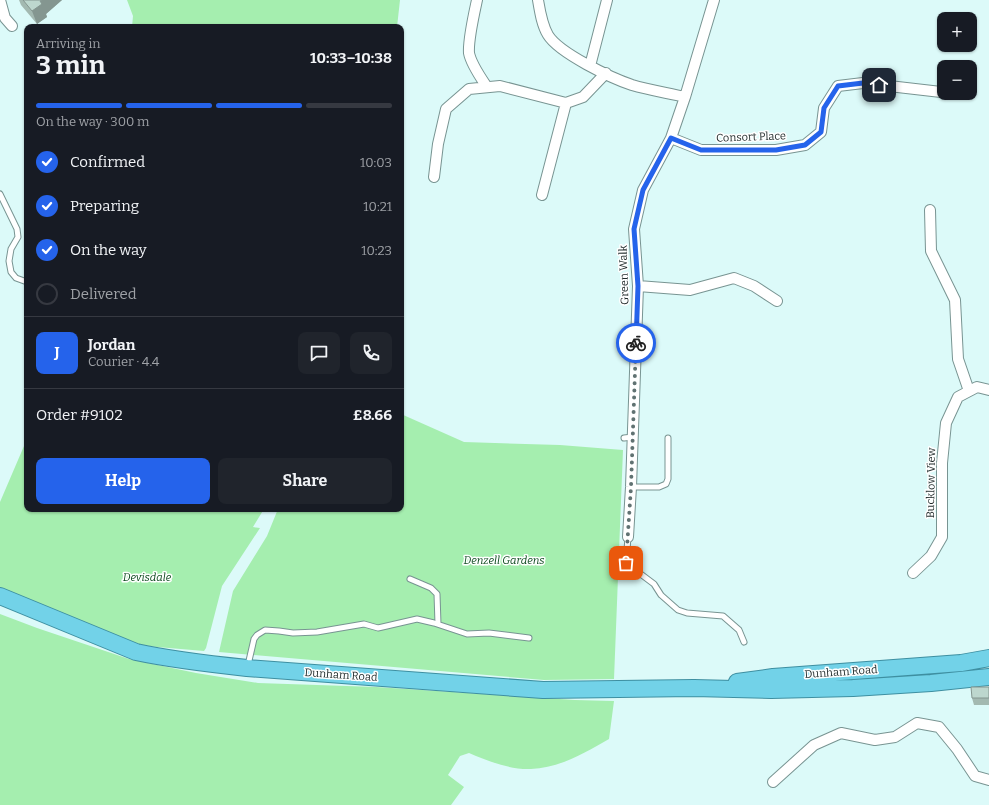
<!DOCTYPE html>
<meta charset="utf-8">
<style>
:root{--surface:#171b24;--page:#20242c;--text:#f1f3f6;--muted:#9ea1a6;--line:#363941;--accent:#2563eb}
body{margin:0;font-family:Bitter,serif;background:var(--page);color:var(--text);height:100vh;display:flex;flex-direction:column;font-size:15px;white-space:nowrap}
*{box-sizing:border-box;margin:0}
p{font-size:13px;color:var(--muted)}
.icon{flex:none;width:22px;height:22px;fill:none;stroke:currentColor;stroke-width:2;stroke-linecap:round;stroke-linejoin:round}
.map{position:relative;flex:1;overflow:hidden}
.details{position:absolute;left:24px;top:24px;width:380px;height:488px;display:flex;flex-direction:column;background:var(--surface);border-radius:8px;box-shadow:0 1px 3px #0004}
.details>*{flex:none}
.controls{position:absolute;left:937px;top:12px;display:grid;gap:8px}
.controls a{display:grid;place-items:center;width:40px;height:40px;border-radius:8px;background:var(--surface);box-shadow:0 1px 3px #0004;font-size:20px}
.pin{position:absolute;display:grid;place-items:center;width:34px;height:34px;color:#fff;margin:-17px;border-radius:8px;box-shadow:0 2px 6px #0006}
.courier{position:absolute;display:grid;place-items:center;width:40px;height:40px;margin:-20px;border:3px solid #2563eb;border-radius:50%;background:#fff;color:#222;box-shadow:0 1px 5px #0007}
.head em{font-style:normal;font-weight:700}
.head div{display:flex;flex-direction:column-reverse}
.head{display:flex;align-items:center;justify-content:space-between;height:68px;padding:0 12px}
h1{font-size:26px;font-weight:700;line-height:30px}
.bar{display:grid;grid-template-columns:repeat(4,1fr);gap:6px 4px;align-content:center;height:48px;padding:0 12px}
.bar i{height:5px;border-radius:3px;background:var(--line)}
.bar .active{background:var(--accent)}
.bar p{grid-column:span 4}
.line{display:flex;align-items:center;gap:10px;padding:0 12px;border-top:1px solid var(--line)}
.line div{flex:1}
.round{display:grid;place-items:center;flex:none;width:42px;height:42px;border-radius:8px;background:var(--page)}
ol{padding:0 12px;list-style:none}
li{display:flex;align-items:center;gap:12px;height:44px}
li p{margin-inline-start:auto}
li .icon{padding:4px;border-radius:50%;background:var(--accent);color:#fff;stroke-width:4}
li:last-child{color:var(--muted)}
li i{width:22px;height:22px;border:2px solid var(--line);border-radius:50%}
.cta{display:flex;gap:8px;margin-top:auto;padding:8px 12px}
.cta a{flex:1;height:46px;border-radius:8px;background:var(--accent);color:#fff;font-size:16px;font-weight:700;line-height:46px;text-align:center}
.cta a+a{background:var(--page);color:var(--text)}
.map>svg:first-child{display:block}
</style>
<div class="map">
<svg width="989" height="805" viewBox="0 0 989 805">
<rect width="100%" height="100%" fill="#dcfaf9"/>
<!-- green -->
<path fill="#a5eeaf" d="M127,0h273l-3,27h-265l1,-11z
M401,414l63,28 96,3 63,5 -9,229 -70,1 -325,-28 14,-61 34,-55 11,-27h123z
M27,439v70h237l-11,18 7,1 -38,58 -16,62 -2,3 -70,-6 -134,-55v-88z
M0,614l37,14 92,31 67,14 62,10 118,4 199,13 39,1 -5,38c-24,14 -50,29 -78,30 -21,1 -43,-8 -62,-16l-9,3 -12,19 16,12 -13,18h-451z"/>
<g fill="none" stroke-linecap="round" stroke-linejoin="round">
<!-- service casing -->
<g stroke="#789492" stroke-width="7">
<path id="service" d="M0,194l17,35 1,8 -7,12 -2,12 2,11 5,6 11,4
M624,438l9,-1
M631,487h28l7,-3 2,-5v-41
M628,537l-2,26 28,21 7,11 17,15 9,3 36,3 16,14 5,12
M410,579l21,9 6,6 1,30
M248,665l6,-26 3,-4 8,-5 14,1 14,2 24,-1 47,-8 14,4 39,-9 17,4 33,11 22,-1 40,5"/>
</g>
<!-- minor casing -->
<g stroke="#789492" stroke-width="12">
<path id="minor" d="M0,0l5,18 7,8
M477,0c-3,14 -9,40 -8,53 2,11 12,25 18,34
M538,0c2,12 4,25 10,35 11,18 63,43 84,50 17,5 36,8 53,12
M590,66l17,-66
M671,138l30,12h75l29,-5 16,-13 3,-24 14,-22 25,-3 78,9
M434,177l4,-33 8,-35 23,-20 31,-3 66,17 17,-6 23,-24
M542,195l24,-92
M930,210l1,41 24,49 3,59 11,32
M638,286l52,4 44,-12 20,8 23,15
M628,537l3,-50 7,-201 -4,-57 9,-39 28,-52 14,-41 29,-97
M913,573l18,-17 11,-19v-74l4,-40 12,-26 19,-10 12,3
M773,782l41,-37 27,-12 34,7 20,-3 22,-14 22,4 18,22 18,27 14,4"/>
</g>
<!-- trunk casing -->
<g stroke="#3e8fa1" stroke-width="18">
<path id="trunk" d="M0,596l136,56c37,8 74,12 111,16l296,22 151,-2 77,2 82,-2 78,-5 58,-6
M737,682l36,-5 188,-14 28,-5"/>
</g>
<!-- service -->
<use href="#service" stroke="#fff" stroke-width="5"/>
<!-- minor -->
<use href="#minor" stroke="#fff" stroke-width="10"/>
<!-- trunk -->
<use href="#trunk" stroke="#72d2e8" stroke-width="16"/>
</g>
<!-- wall -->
<path fill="#a3b9b1" d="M19,0h43l-16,14 1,3 -10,7 -16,-19z
M989,687v18h-15l-2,-7z"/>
<!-- shaded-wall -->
<path fill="#849690" d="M42,0h20l-16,14 1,3 -10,7 -5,-13z"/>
<!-- building -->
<path fill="#bdd7ce" stroke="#849690" d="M23,0h19l-2,1 2,3 -10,7z
M971,687h18v11h-17z"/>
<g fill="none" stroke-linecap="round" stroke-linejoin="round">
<!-- done -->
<path stroke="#607272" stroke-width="4" stroke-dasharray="0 7.2" d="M626,563l5,-76 5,-144"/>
<!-- route -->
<path stroke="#2563eb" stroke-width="5" d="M636,343l2,-57 -4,-57 9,-39 28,-52 30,12h75l29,-5 16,-13 3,-24 14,-22 25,-3 16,2"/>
</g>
<g text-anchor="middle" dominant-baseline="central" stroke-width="3" stroke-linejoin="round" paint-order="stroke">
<!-- street labels -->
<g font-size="11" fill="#1e2929" stroke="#fff">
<text transform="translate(751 137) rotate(-2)">Consort Place</text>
<text transform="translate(624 275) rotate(-92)">Green Walk</text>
<text transform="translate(931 483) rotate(-89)">Bucklow View</text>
<text transform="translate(841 672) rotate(-4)">Dunham Road</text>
<text transform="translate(341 675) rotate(4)">Dunham Road</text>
</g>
<!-- park labels -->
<g font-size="11" font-style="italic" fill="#0b481d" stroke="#fff">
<text x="504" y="560">Denzell Gardens</text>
<text x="147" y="577">Devisdale</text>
</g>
</g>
</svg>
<div class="controls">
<a>+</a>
<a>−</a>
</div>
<div class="pin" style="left:626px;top:563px;background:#ea580c"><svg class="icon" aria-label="bag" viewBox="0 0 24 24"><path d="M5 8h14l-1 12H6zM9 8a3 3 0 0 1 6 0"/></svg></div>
<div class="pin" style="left:879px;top:85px;background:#1f2937"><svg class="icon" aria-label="home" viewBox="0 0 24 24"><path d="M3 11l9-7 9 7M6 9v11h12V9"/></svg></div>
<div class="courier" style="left:636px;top:343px"><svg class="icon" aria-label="bike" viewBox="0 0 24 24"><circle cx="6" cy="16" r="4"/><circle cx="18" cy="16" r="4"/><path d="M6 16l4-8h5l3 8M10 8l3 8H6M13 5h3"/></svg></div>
<section class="details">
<div class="head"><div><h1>3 min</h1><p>Arriving in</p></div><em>10:33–10:38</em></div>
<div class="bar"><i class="active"></i><i class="active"></i><i class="active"></i><i></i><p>On the way · 300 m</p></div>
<ol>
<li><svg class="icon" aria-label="check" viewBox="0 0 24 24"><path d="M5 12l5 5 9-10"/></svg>Confirmed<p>10:03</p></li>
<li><svg class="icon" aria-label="check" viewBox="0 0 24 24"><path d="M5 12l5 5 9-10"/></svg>Preparing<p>10:21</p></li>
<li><svg class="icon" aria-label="check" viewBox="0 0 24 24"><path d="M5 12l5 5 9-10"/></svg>On the way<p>10:23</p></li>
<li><i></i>Delivered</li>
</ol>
<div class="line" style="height:72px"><b class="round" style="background:var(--accent);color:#fff">J</b><div><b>Jordan</b><p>Courier · 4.4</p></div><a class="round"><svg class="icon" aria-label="chat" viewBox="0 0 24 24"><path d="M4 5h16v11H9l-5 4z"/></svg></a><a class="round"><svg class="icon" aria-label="phone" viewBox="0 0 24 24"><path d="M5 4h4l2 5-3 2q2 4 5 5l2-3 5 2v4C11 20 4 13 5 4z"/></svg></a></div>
<div class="line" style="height:52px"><div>Order #9102</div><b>£8.66</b></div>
<div class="cta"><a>Help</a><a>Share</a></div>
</section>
</div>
